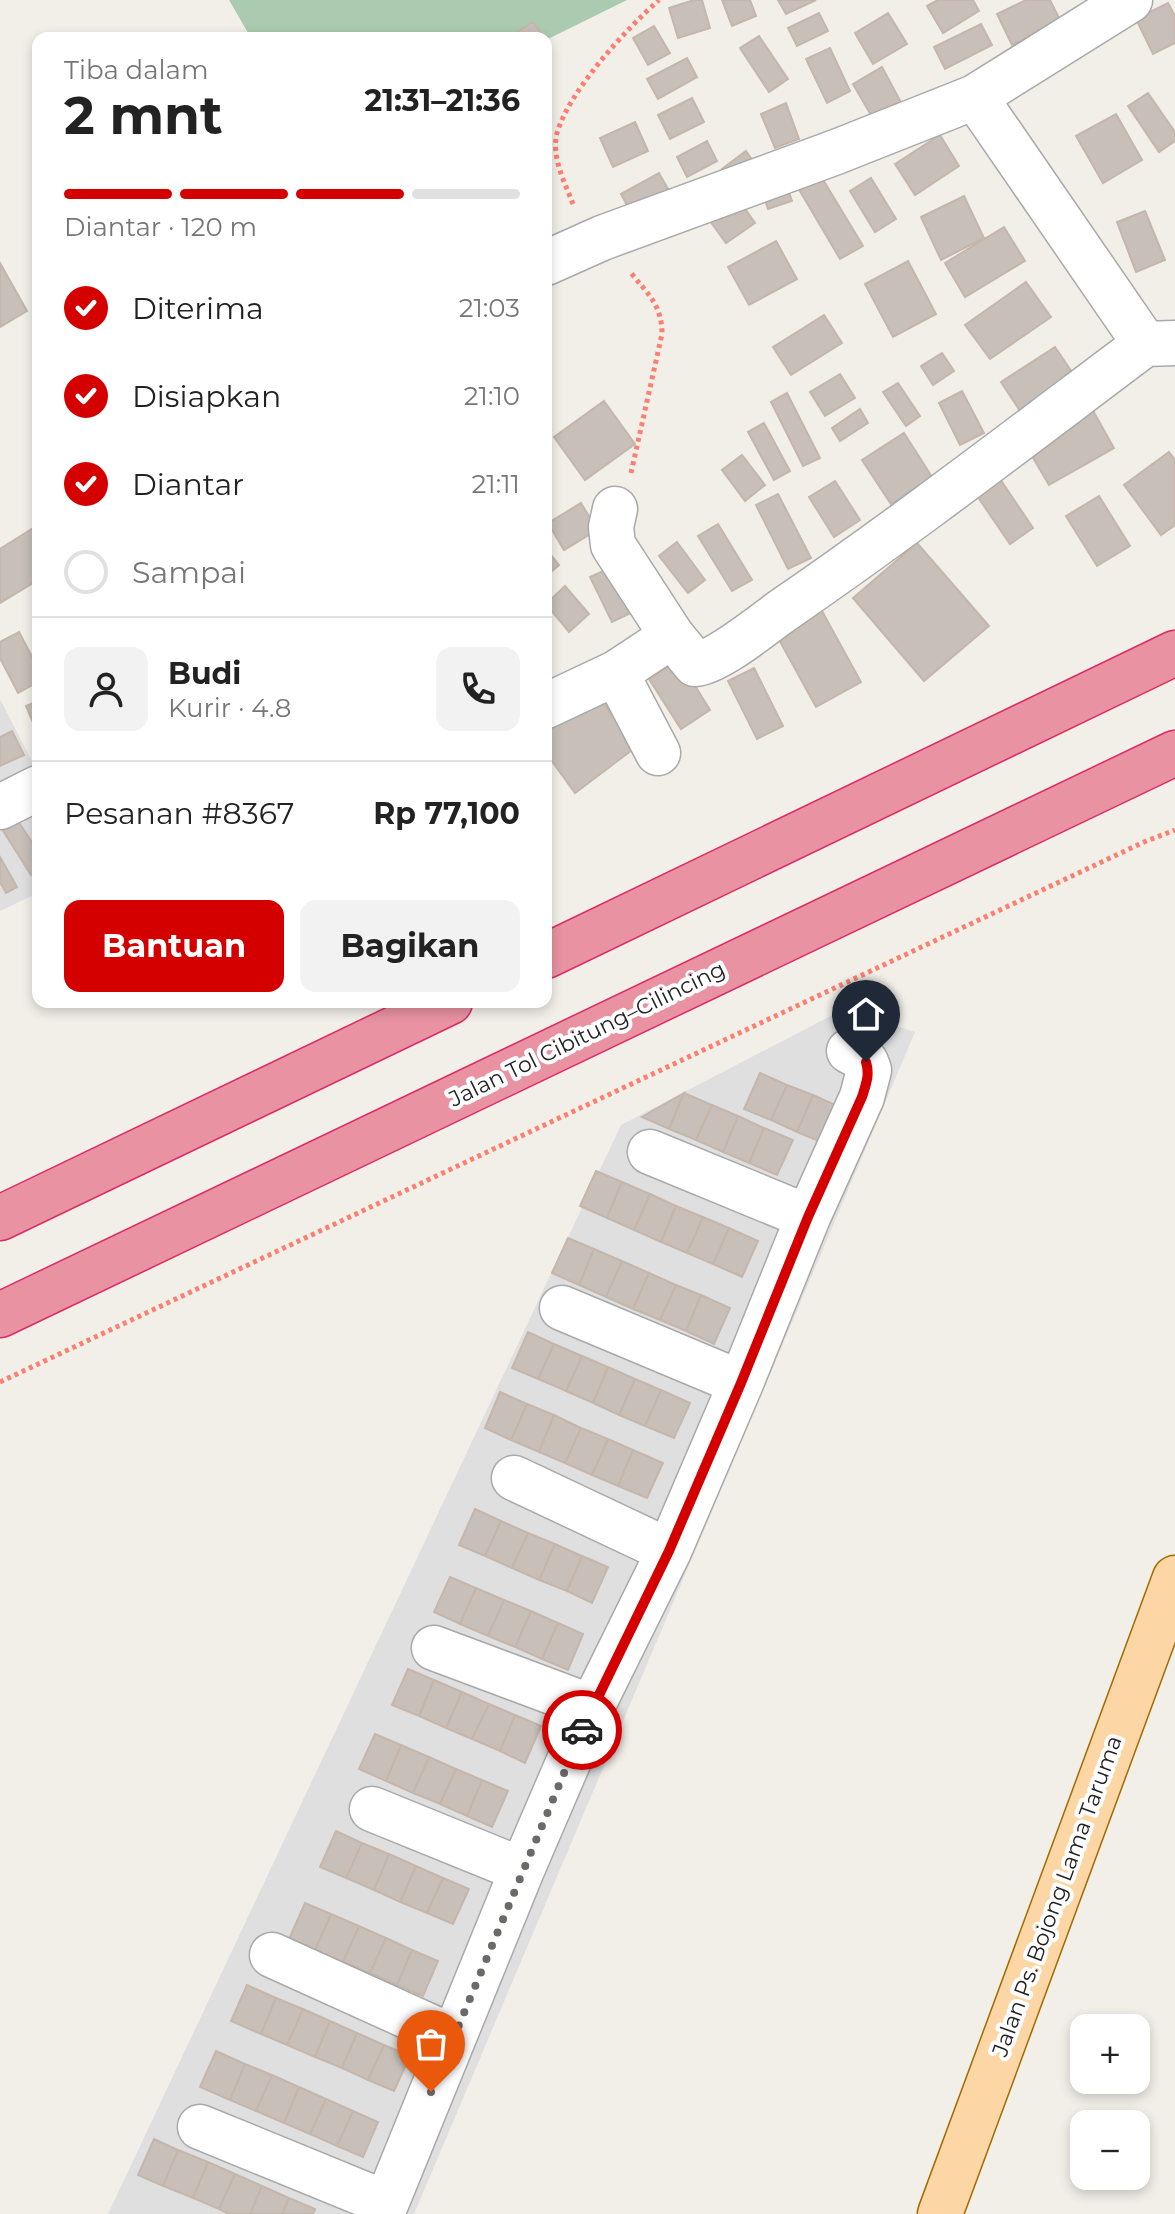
<!DOCTYPE html>
<html lang="id">
<meta charset="utf-8">
<style>
:root{--surface:#fff;--page:#f2f2f2;--text:#222;--muted:#767676;--line:#e0e0e0;--accent:#d40000}
body{margin:0;font-family:Montserrat,sans-serif;background:var(--page);color:var(--text);height:100vh;display:flex;flex-direction:column;font-size:30px;white-space:nowrap}
*{box-sizing:border-box;margin:0}
p{font-size:26px;color:var(--muted)}
.icon{flex:none;width:44px;height:44px;fill:none;stroke:currentColor;stroke-width:2;stroke-linecap:round;stroke-linejoin:round}
.map{position:relative;flex:1;overflow:hidden}
.side{position:absolute;left:32px;top:32px;width:520px;height:976px;display:flex;flex-direction:column;background:var(--surface);border-radius:16px;box-shadow:0 4px 12px #0003}
.side>*{flex:none}
.fabs{position:absolute;left:1070px;top:2014px;display:grid;gap:16px}
.fabs a{display:grid;place-items:center;width:80px;height:80px;border-radius:16px;background:var(--surface);box-shadow:0 4px 12px #0003;font-size:40px}
.pin{position:absolute;display:grid;place-items:center;width:68px;height:68px;color:#fff;margin:-82px -34px;border-radius:50% 50% 50% 0;rotate:-45deg;box-shadow:0 0 8px #0007}
.pin .icon{rotate:45deg}
.courier{position:absolute;display:grid;place-items:center;width:80px;height:80px;margin:-40px;border:6px solid #d40000;border-radius:50%;background:#fff;color:#222;box-shadow:0 2px 10px #0007}
.overview em{font-style:normal;font-weight:700}
.overview div{display:flex;flex-direction:column-reverse}
.overview{display:flex;align-items:center;justify-content:space-between;height:136px;padding:0 32px}
h1{font-size:52px;font-weight:700;line-height:60px}
.bar{display:grid;grid-template-columns:repeat(4,1fr);gap:12px 8px;align-content:center;height:96px;padding:0 32px}
.bar i{height:10px;border-radius:6px;background:var(--line)}
.bar .current{background:var(--accent)}
.bar p{grid-column:span 4}
.line{display:flex;align-items:center;gap:20px;padding:0 32px;border-top:2px solid var(--line)}
.line div{flex:1}
.round{display:grid;place-items:center;flex:none;width:84px;height:84px;border-radius:16px;background:var(--page)}
ol{padding:0 32px;list-style:none}
li{display:flex;align-items:center;gap:24px;height:88px}
li p{margin-inline-start:auto}
li .icon{padding:8px;border-radius:50%;background:var(--accent);color:#fff;stroke-width:4}
li:last-child{color:var(--muted)}
li i{width:44px;height:44px;border:4px solid var(--line);border-radius:50%}
.primary-button{display:flex;gap:16px;margin-top:auto;padding:16px 32px}
.primary-button a{flex:1;height:92px;border-radius:16px;background:var(--accent);color:#fff;font-size:32px;font-weight:700;line-height:92px;text-align:center}
.primary-button a+a{background:var(--page);color:var(--text)}
.map>svg:first-child{display:block}
</style>
<div class="map">
<svg width="1175" height="2214" viewBox="0 0 1175 2214">
<rect width="100%" height="100%" fill="#f2efe9"/>
<!-- residential -->
<path fill="#e0dfdf" d="M0,699l38,74v120l-38,18z
M844,1009l71,23 -501,1182h-306l513,-1089z"/>
<!-- cemetery -->
<path fill="#aacbaf" d="M229,0h398l-81,40v-2h-295z"/>
<!-- building -->
<path fill="#c7bfb8" stroke="#c4b6ab" stroke-width="2" d="M694,0h8l8,28 -32,10 -9,-30z
M722,0h28l6,16 -24,10z
M778,0h38l-30,14z
M938,0h35l6,11 -36,22 -16,-27z
M1026,0h24l11,22 -49,23 -15,-31z
M1168,3l7,13v27l-22,11 -17,-35z
M819,13l9,18 -31,15 -9,-18z
M888,13l19,31 -34,20 -18,-31z
M533,22l11,16h-36z
M981,24l11,21 -47,24 -11,-22z
M654,26l16,27 -22,12 -15,-27z
M759,36l29,43 -19,13 -29,-44z
M830,48l20,43 -23,12 -21,-44z
M687,58l10,19 -39,22 -11,-20z
M882,67l21,39 -28,16 -22,-38z
M1148,93l27,39v9l-16,11 -31,-46z
M692,98l12,24 -34,17 -12,-24z
M786,103l13,36 -24,9 -14,-34z
M1116,114l26,46 -39,23 -27,-47z
M635,122l13,29 -35,16 -13,-29z
M940,135l19,31 -44,29 -20,-31z
M707,141l10,20 -30,16 -10,-20z
M746,151l7,10 -23,18 -8,-10z
M659,173l13,23 -39,21 -12,-23z
M819,173l44,73 -23,13 -43,-73z
M783,177l9,24 -24,8 -8,-24z
M871,178l25,41 -21,13 -25,-41z
M964,196l20,42 -43,22 -20,-43z
M739,200l16,23 -29,20 -16,-22z
M1145,211l20,49 -29,12 -19,-50z
M1004,227l21,34 -60,36 -20,-34z
M776,241l21,38 -48,26 -21,-38z
M908,261l28,53 -43,23 -28,-53z
M0,263l27,48 -27,16z
M1026,282l25,35 -61,42 -25,-34z
M824,315l18,28 -51,32 -18,-28z
M1055,347l19,28 -54,36 -19,-29z
M942,353l12,18 -21,14 -12,-19z
M840,374l15,24 -30,18 -15,-24z
M898,383l22,33 -14,10 -23,-34z
M962,391l22,42 -24,12 -21,-42z
M787,393l33,65 -17,8 -32,-64z
M604,401l31,43 -50,36 -31,-43z
M1091,407l23,41 -65,37 -24,-41z
M860,409l8,14 -28,18 -8,-13z
M764,423l26,48 -16,9 -26,-48z
M904,433l28,44 -41,27 -29,-44z
M1169,452l6,8v65l-14,10 -37,-50z
M742,455l23,30 -20,16 -23,-31z
M996,473l37,55 -23,16 -37,-54z
M835,481l25,39 -26,17 -25,-40z
M778,494l33,64 -23,11 -32,-64z
M1099,496l31,50 -33,20 -31,-50z
M581,503l16,27 -33,20 -16,-27z
M718,524l34,56 -20,11 -34,-55z
M38,525v55l-38,23v-54z
M677,542l28,38 -17,13 -29,-37z
M917,543l72,83 -65,55 -71,-83z
M546,549l13,16 -13,11z
M612,567l23,44 -23,11 -22,-45z
M565,586l24,28 -20,18 -23,-28z
M817,602l44,80 -45,25 -44,-80z
M19,632l19,36v14l-20,11 -18,-35v-16z
M679,660l31,50 -29,19 -32,-50z
M754,668l29,58 -26,13 -29,-58z
M594,690l42,57 -61,46 -29,-40v-28z
M38,701v33l-12,-28z
M12,731l12,24 -24,11v-29z
M15,816l23,36v18l-7,5 -31,-49z
M0,857l17,30 -11,6 -6,-11z
M760,1073l27,12 -16,35 -27,-11z
M787,1085l26,10 -16,37 -26,-12z
M684,1093l28,12 -16,35 -27,-11z
M684,1093l-15,36 -27,-12z
M813,1095l29,13 -16,36 -29,-12z
M712,1105l26,11 -15,36 -27,-12z
M738,1116l26,12 -15,35 -26,-11z
M764,1128l29,12 -16,35 -28,-12z
M596,1171l26,11 -15,36 -27,-12z
M622,1182l28,12 -16,36 -27,-12z
M650,1194l26,12 -15,36 -27,-12z
M676,1206l27,11 -16,36 -26,-11z
M703,1217l26,11 -16,36 -26,-11z
M729,1228l29,13 -16,36 -29,-13z
M568,1238l26,11 -15,36 -27,-12z
M594,1249l28,12 -16,36 -27,-12z
M622,1261l27,12 -16,36 -27,-12z
M649,1273l27,12 -16,35 -27,-11z
M676,1285l25,10 -15,36 -26,-11z
M701,1295l29,13 -16,36 -28,-13z
M528,1332l26,12 -16,35 -26,-11z
M554,1344l28,12 -16,35 -28,-12z
M582,1356l26,11 -15,36 -27,-12z
M608,1367l27,12 -16,36 -26,-12z
M635,1379l26,11 -16,36 -26,-11z
M661,1390l29,13 -16,35 -29,-12z
M500,1392l27,12 -16,36 -26,-12z
M527,1404l27,11 -15,37 -28,-12z
M554,1415l27,13 -16,35 -26,-11z
M581,1428l27,11 -16,36 -27,-12z
M608,1439l25,11 -15,36 -26,-11z
M633,1450l30,13 -16,35 -29,-12z
M475,1509l26,12 -16,35 -26,-11z
M501,1521l27,12 -16,35 -27,-12z
M528,1533l27,11 -16,36 -27,-12z
M555,1544l27,12 -15,35 -28,-11z
M582,1556l26,11 -16,36 -25,-12z
M450,1577l26,11 -16,36 -26,-12z
M476,1588l28,12 -16,36 -28,-12z
M504,1600l27,11 -16,36 -27,-11z
M531,1611l27,12 -16,36 -27,-12z
M558,1623l25,11 -15,36 -26,-11z
M408,1669l26,11 -15,36 -27,-11z
M434,1680l28,12 -16,36 -27,-12z
M462,1692l27,12 -17,35 -26,-11z
M489,1704l26,11 -15,36 -28,-12z
M515,1715l26,11 -16,37 -25,-12z
M375,1734l26,11 -15,36 -27,-12z
M401,1745l28,12 -16,36 -27,-12z
M429,1757l27,12 -16,35 -27,-11z
M456,1769l26,11 -15,36 -27,-12z
M482,1780l26,11 -16,36 -25,-11z
M336,1831l26,12 -16,35 -26,-11z
M362,1843l27,11 -15,36 -28,-12z
M389,1854l27,12 -16,36 -26,-12z
M416,1866l27,12 -16,35 -27,-11z
M443,1878l26,11 -16,35 -26,-11z
M305,1903l26,11 -16,36 -26,-11z
M331,1914l28,12 -16,36 -28,-12z
M359,1926l27,12 -16,35 -27,-11z
M386,1938l26,12 -15,35 -27,-12z
M412,1950l26,11 -15,35 -26,-11z
M247,1985l29,13 -15,36 -30,-13z
M276,1998l27,11 -16,36 -26,-11z
M303,2009l27,12 -15,36 -28,-12z
M330,2021l27,12 -15,35 -27,-11z
M357,2033l27,12 -16,35 -26,-12z
M384,2045l26,11 -16,35 -26,-11z
M216,2051l29,13 -15,36 -30,-13z
M245,2064l27,11 -16,36 -26,-11z
M272,2075l27,12 -15,36 -28,-12z
M299,2087l27,12 -16,35 -26,-11z
M326,2099l27,12 -16,35 -27,-12z
M353,2111l25,11 -15,35 -26,-11z
M154,2139l24,11 -15,36 -25,-11z
M178,2150l30,12 -15,36 -30,-12z
M208,2162l27,12 -16,35 -26,-11z
M235,2174l27,12 -12,28h-21l-10,-5z
M262,2186l27,12 -7,16h-32z
M289,2198l26,11 -2,5h-31z"/>
<g fill="none" stroke-linecap="round" stroke-linejoin="round">
<!-- minor casing -->
<g stroke="#a9a9a9" stroke-width="47">
<path id="minor" d="M975,97l170,247
M546,263l56,-25 234,-86 139,-55 155,-97
M615,509l-4,18 2,18 59,91 23,28c21,-1 68,-39 87,-53 124,-85 243,-177 363,-267l30,-1
M616,673l42,80
M546,706l70,-33 56,-37
M0,807l38,-19
M650,1152l158,65
M562,1308l179,75
M514,1478l155,73
M434,1648l158,59
M372,1809l150,61
M272,1955l181,82
M200,2127l186,76
M382,2214l140,-344 70,-163 77,-156 72,-168 67,-166 54,-120 7,-27 -3,-8 -4,-4 -13,-7"/>
</g>
<!-- major casing -->
<g stroke="#a06b00" stroke-width="47">
<path id="major" d="M940,2214l235,-636"/>
</g>
<!-- highway casing -->
<g stroke="#dc2a67" stroke-width="47">
<path id="highway" d="M546,956l629,-303
M0,1218l450,-216
M0,1315l1175,-562"/>
</g>
<!-- path -->
<path stroke="#fa8072" stroke-width="5" stroke-dasharray="4 4" stroke-linecap="butt" d="M573,204c-8,-21 -22,-47 -16,-71 12,-42 69,-104 102,-133
M631,473l31,-139c0,-29 -14,-40 -31,-61
M0,1382l1144,-540 31,-12"/>
<!-- minor -->
<use href="#minor" stroke="#fff" stroke-width="44"/>
<!-- major -->
<use href="#major" stroke="#fcd6a4" stroke-width="44"/>
<!-- highway -->
<use href="#highway" stroke="#e892a2" stroke-width="44"/>
</g>
<g fill="none" stroke-linecap="round" stroke-linejoin="round">
<!-- done -->
<path stroke="#6b6a68" stroke-width="8" stroke-dasharray="0 14.4" d="M431,2092l151,-362"/>
<!-- route -->
<path stroke="#d40000" stroke-width="10" d="M582,1730l87,-179 72,-168 67,-166 54,-120c4,-13 8,-22 4,-35"/>
</g>
<g text-anchor="middle" dominant-baseline="central" stroke-width="8" stroke-linejoin="round" paint-order="stroke">
<!-- street labels -->
<g font-size="22" fill="#222" stroke="#fff">
<text transform="translate(587 1034) rotate(-26)">Jalan Tol Cibitung–Cilincing</text>
<text transform="translate(1057 1896) rotate(-70)">Jalan Ps. Bojong Lama Taruma</text>
</g>
</g>
</svg>
<div class="fabs">
<a>+</a>
<a>−</a>
</div>
<div class="pin" style="left:431px;top:2092px;background:#ea580c"><svg class="icon" aria-label="bag" viewBox="0 0 24 24"><path d="M5 8h14l-1 12H6zM9 8a3 3 0 0 1 6 0"/></svg></div>
<div class="pin" style="left:866px;top:1062px;background:#1f2937"><svg class="icon" aria-label="home" viewBox="0 0 24 24"><path d="M3 11l9-7 9 7M6 9v11h12V9"/></svg></div>
<div class="courier" style="left:582px;top:1730px"><svg class="icon" aria-label="car" viewBox="0 0 24 24"><path d="M5 17H2v-5l4-1 3-4h7l3 4 3 1v5h-3M9 17h6M6 11h13"/><circle cx="7" cy="17" r="2"/><circle cx="17" cy="17" r="2"/></svg></div>
<section class="side">
<div class="overview"><div><h1>2 mnt</h1><p>Tiba dalam</p></div><em>21:31–21:36</em></div>
<div class="bar"><i class="current"></i><i class="current"></i><i class="current"></i><i></i><p>Diantar · 120 m</p></div>
<ol>
<li><svg class="icon" aria-label="check" viewBox="0 0 24 24"><path d="M5 12l5 5 9-10"/></svg>Diterima<p>21:03</p></li>
<li><svg class="icon" aria-label="check" viewBox="0 0 24 24"><path d="M5 12l5 5 9-10"/></svg>Disiapkan<p>21:10</p></li>
<li><svg class="icon" aria-label="check" viewBox="0 0 24 24"><path d="M5 12l5 5 9-10"/></svg>Diantar<p>21:11</p></li>
<li><i></i>Sampai</li>
</ol>
<div class="line" style="height:144px"><a class="round"><svg class="icon" aria-label="person" viewBox="0 0 24 24"><circle cx="12" cy="8" r="4"/><path d="M4 21q1-7 8-7t8 7"/></svg></a><div><b>Budi</b><p>Kurir · 4.8</p></div><a class="round"><svg class="icon" aria-label="phone" viewBox="0 0 24 24"><path d="M5 4h4l2 5-3 2q2 4 5 5l2-3 5 2v4C11 20 4 13 5 4z"/></svg></a></div>
<div class="line" style="height:104px"><div>Pesanan #8367</div><b>Rp 77,100</b></div>
<div class="primary-button"><a>Bantuan</a><a>Bagikan</a></div>
</section>
</div>
